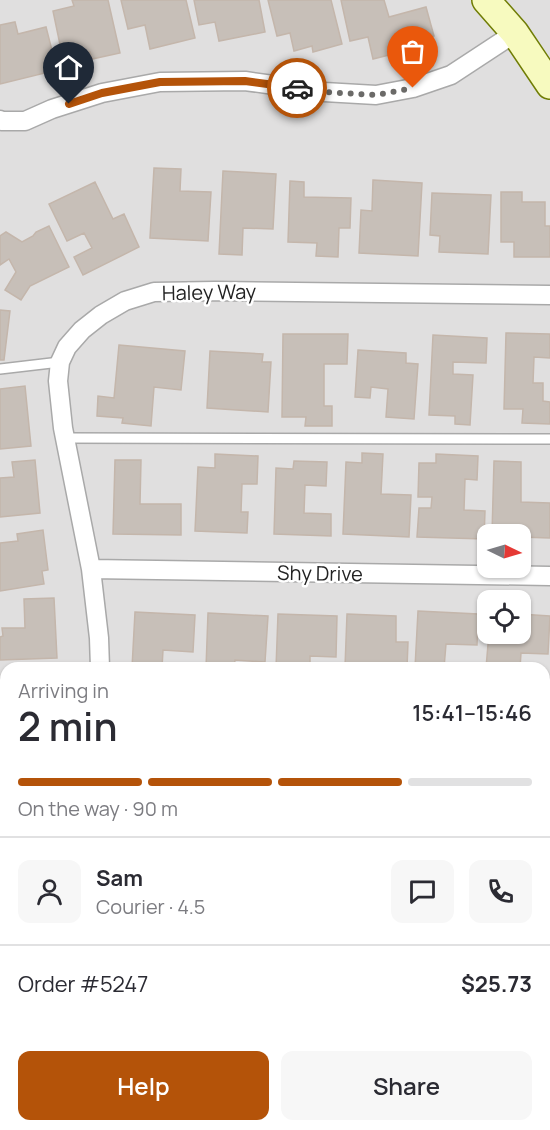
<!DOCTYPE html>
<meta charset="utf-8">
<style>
:root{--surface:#fff;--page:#f7f7f7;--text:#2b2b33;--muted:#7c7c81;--line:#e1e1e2;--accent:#b45309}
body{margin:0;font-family:Manrope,sans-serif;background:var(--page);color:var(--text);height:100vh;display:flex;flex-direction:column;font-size:22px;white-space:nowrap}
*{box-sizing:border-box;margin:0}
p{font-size:20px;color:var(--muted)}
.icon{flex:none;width:33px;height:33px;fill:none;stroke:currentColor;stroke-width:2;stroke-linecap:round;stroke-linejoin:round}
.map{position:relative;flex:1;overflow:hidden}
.side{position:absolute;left:0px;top:662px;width:550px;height:470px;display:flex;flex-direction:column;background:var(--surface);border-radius:18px 18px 0 0;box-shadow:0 2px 4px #0004}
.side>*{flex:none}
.needle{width:39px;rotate:95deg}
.buttons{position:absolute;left:477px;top:524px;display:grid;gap:12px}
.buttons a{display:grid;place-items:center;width:54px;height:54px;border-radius:12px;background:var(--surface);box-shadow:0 2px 4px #0004;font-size:30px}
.pin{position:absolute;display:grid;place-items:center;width:51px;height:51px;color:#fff;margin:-62px -26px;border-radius:50% 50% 50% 0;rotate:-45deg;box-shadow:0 0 6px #0007}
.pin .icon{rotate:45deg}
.courier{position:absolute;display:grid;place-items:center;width:60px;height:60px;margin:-30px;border:4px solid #b45309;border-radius:50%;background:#fff;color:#222;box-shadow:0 2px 8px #0007}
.head em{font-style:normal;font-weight:600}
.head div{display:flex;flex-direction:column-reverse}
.head{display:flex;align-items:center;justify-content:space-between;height:102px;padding:0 18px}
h1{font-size:39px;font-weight:600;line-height:45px}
.bar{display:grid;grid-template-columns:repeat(4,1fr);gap:9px 6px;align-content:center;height:72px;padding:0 18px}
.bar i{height:8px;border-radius:4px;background:var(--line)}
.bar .on{background:var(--accent)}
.bar p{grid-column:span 4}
.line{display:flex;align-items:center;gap:15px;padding:0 18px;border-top:2px solid var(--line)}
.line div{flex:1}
.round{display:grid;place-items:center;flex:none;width:63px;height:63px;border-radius:12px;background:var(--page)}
.button{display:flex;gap:12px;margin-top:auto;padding:12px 18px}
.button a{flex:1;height:69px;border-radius:12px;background:var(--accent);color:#fff;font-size:24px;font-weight:600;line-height:69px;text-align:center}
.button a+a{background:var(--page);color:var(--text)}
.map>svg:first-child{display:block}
</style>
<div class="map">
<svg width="550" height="1130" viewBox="0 0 550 1130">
<rect width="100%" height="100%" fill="#f2efe9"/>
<!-- residential -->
<path fill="#e0dfdf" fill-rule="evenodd" d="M0,0h550v1130h-550zM488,534h32v33h-32zM488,600h32v33h-32zM6,668h538v457h-538z"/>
<!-- building -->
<path fill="#c7bfb8" stroke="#c4b6ab" stroke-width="1.5" d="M72,0h36l12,53 -28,6 -2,-7 -27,7 -10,-48 21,-5z
M121,0h65l9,38 -45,11 -5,-24 -17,4z
M194,0h65l6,32 -46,9 -4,-19 -16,3z
M268,0h63l11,44 -29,8 -1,-6 -18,5 -4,-18 -13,3z
M341,0h43l5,17 37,-10 8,29 -43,11 2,7 -20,5 -5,-22 -18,4z
M15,22l3,12 28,-7 11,43 -57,14v-59z
M154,168l27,1 -1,22 31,1 -3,49 -58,-3z
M223,171l53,3 -3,55 -30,-1 -1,27 -23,-1z
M373,180l49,3 -4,73 -59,-3 2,-43 11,1z
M290,181l14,1v15l47,1 -1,30h-11l-1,29 -22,-1 1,-13 -29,-1z
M95,182l18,37 11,-5 15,33 -56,28 -9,-18 18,-9 -8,-15 -17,8 -18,-37z
M501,192h21v10h23v24h5v31h-36v-15h-13z
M432,193l59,2 -3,59 -49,-2 1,-16 -10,-1z
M49,226l20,41 -39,19 -9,14 -16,-10 11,-18 -7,-13 -9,6v-29l6,-4 16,10 11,-6 3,-4z
M0,310l10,1 -6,49h-4z
M506,333l44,1v24l-16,-1 -1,26h10v18l7,1v22l-28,-1 1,-14h-19z
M283,334h65l-1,30h-23v42h8v20h-27l1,-9h-24z
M433,335l54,3 -1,25 -33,-1v12l20,1 -3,50 -15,-1v-8l-26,-1z
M119,345l66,6 -4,39 -27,-3 -3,39 -29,-3 1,-5 -26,-2 1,-20 16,2z
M358,350l48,3v10l12,1 -4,55 -28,-2 2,-28 -17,-2 -1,11 -15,-1z
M210,351l53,3 -1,8h9l-3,50 -61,-4z
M25,386l6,60 -31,3v-60z
M362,453l21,1 -2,40 30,1 -2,42 -66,-3 3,-72 16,1z
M215,454l43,2 -1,28h-15l-1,28h7l-1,21 -52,-2 3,-64 17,1z
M436,454l42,2 -1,24 -12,-1 -1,31 21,1 -1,28 -67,-2 2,-29h12l1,-11h-14l1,-34h17z
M35,460l5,53 -40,4v-39l14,-1 -2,-15z
M115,460h26l-1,44h41v31l-68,-1z
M294,461l33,1 -1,24 -21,-1 -1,28 27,1v22l-57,-2 2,-66 17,1z
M494,461l27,1v40l29,1v35l-30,-1v-3h-28z
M43,530l5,40 -6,1 2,13 -44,7v-48l18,-2 -1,-7z
M54,598l3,60 -57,2v-23l3,-1 -1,-8h23l-1,-29z
M418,611l60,3 -1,31 -31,-1 -2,24h-29z
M135,612l60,3 -2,37 -30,-2 -1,18h-30z
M208,613l60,3 -3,46 -30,-2 -1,8h-28z
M278,614l59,2 -1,41 -26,-1v12h-34z
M347,614l49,2v26h12l-1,26 -62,-1z
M520,614l30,2 -2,38 -27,-1 -1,15h-34l3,-35h31z
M0,686l6,1v41h-6z
M0,768h6v33h-6z
M6,869v24l-6,-8v-11z
M0,1103l6,1v21h13l-1,5h-18z
M544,1105l6,25h-43l-1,-5h38z
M31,1125h50v5h-49l1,-5z
M101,1125h25l-1,4 6,1h-31z
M314,1125h22l4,5h-31z
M400,1125h24l1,5h-49z
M434,1125h54l2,5h-55z"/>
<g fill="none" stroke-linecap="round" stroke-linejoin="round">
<!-- lane casing -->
<g stroke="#a9a9a9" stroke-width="12">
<path id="lane" d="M0,369l60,-7
M65,438l485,1
M544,709h6
M0,976h6
M0,1059l6,1
M544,1059l6,-1
M216,1125v5"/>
</g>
<!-- street casing -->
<g stroke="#a9a9a9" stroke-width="21">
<path id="street" d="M0,120l2,1h23l27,-12 50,-16 58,-11 85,-1 79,11 52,3 37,-7 38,-13 64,-42
M91,569l459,7
M100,668l-1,-30 -8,-69 -28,-141 -5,-47 2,-19 7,-15 15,-17 19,-15 24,-14 29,-9 61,-1 335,4
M544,846h6"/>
</g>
<!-- secondary casing -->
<g stroke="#707d05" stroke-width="30">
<path id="secondary" d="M486,0l29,33 35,52
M544,903l6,-15
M0,1014l6,1
M544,1027l6,-1"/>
</g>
<!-- lane -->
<use href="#lane" stroke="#fff" stroke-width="9"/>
<!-- street -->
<use href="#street" stroke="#fff" stroke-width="18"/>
<!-- secondary -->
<use href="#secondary" stroke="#f7fabf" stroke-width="27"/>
</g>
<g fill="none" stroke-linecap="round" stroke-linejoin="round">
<!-- done -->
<path stroke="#6b6a68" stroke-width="6" stroke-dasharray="0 10.8" d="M297,88l27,4 52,3 37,-7"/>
<!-- route -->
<path stroke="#b45309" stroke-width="8" d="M69,104l33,-11 58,-11 85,-1 52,7"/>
</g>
<g text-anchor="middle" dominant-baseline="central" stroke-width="5" stroke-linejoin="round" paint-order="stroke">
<!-- street labels -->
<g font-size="20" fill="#222" stroke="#fff">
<text transform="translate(209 292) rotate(-1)">Haley Way</text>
<text transform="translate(320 573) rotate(1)">Shy Drive</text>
</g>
</g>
</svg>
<div class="buttons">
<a><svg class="needle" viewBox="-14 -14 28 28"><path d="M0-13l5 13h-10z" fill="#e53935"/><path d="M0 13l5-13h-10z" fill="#7c7c81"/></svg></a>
<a><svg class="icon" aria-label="locate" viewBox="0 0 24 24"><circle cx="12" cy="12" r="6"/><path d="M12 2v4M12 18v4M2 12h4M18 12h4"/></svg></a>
</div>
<div class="pin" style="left:413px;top:88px;background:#ea580c"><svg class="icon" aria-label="bag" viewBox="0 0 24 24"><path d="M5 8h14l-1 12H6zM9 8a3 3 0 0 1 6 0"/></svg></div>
<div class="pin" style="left:69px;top:104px;background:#1f2937"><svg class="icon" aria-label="home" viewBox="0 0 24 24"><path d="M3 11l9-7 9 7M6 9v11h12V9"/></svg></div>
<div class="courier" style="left:297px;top:88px"><svg class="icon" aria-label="car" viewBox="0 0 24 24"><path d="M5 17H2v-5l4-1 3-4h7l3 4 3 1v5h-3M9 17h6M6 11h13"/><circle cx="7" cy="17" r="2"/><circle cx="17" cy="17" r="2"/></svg></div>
<section class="side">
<div class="head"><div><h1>2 min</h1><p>Arriving in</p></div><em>15:41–15:46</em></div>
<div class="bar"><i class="on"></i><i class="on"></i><i class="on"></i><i></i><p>On the way · 90 m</p></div>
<div class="line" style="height:108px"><a class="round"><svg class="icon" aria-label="person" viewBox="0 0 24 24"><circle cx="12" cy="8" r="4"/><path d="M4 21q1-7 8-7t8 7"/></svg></a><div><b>Sam</b><p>Courier · 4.5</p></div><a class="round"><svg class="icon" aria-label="chat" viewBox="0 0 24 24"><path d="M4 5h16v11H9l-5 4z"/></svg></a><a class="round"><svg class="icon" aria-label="phone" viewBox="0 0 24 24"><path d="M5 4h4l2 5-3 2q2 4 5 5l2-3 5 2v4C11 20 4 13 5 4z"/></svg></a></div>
<div class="line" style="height:78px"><div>Order #5247</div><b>$25.73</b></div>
<div class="button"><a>Help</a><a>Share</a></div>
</section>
</div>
